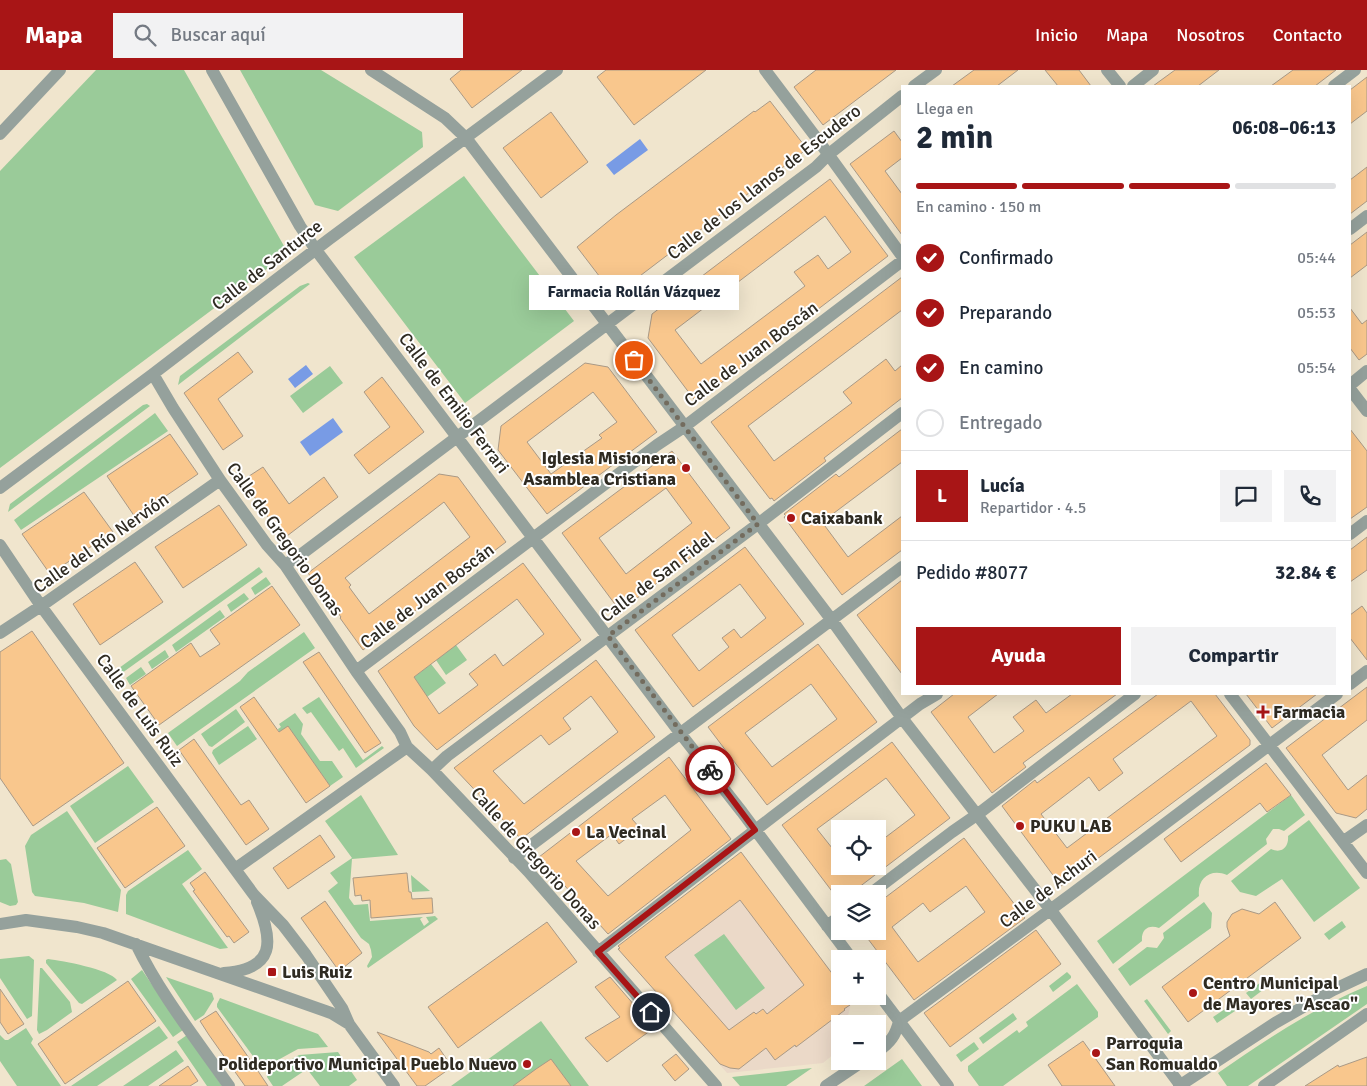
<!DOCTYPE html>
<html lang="es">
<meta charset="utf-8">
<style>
:root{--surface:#fff;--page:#f2f2f3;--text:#1f2937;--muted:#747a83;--line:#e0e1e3;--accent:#a81516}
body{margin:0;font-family:Signika,sans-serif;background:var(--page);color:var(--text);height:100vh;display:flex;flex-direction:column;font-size:19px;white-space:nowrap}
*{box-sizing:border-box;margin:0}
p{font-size:16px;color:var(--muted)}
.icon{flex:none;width:28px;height:28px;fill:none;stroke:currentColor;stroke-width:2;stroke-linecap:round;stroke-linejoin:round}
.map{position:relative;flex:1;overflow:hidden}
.details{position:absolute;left:901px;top:15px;width:450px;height:610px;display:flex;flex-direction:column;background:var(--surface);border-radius:0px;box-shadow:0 5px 20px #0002}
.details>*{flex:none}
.controls{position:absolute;left:831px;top:750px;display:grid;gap:10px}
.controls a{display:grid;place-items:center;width:55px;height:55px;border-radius:0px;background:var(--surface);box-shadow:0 5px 20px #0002;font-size:25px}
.pin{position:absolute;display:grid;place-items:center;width:42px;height:42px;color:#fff;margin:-21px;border:2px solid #fff;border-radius:50%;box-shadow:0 1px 5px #0007}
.courier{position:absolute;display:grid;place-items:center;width:50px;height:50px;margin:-25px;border:4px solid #a81516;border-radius:50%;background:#fff;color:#222;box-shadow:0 1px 6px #0007}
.bubble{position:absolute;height:35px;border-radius:0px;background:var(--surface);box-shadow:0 5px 20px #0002;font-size:16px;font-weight:700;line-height:35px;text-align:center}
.summary em{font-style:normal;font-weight:700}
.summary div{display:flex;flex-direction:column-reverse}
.summary{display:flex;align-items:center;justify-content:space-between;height:85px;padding:0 15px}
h1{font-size:32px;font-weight:700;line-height:38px}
.bar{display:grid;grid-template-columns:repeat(4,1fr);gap:8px 5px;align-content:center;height:60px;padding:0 15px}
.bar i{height:6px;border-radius:4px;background:var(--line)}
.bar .active{background:var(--accent)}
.bar p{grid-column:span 4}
.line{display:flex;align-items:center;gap:12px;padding:0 15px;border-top:1px solid var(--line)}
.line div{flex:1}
.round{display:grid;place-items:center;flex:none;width:52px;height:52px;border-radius:0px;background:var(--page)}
ol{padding:0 15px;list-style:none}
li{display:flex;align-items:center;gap:15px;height:55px}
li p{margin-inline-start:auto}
li .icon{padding:5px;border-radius:50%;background:var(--accent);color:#fff;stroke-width:4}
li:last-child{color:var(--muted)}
li i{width:28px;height:28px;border:2px solid var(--line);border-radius:50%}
.button{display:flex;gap:10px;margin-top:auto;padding:10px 15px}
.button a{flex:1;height:58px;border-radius:0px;background:var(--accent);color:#fff;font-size:20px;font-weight:700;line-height:58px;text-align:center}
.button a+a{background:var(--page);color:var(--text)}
header{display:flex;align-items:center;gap:30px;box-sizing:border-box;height:70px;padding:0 25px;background:var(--accent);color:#fff}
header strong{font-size:24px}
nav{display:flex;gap:28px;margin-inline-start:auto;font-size:18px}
.search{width:350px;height:45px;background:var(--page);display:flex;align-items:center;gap:12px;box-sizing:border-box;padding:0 18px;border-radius:0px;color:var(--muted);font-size:19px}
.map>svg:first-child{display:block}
</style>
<header>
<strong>Mapa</strong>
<div class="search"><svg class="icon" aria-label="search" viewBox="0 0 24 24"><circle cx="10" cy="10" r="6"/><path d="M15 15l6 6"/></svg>Buscar aquí</div>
<nav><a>Inicio</a><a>Mapa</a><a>Nosotros</a><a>Contacto</a></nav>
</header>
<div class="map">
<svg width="1367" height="1016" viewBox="0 0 1367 1016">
<rect width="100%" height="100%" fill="#f0e5cd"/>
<!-- education -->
<path fill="#ebd9c8" d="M742,783l98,131v12h9l3,3 -6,25h-6v25l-17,14 -96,10 -109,-124z"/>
<!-- green -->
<path fill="#9acb99" d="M96,0h88l104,183 -288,215v-297z
M240,0h81l101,62 1,15 -85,64 -23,-6z
M464,106l110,145 -109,82 -111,-146z
M308,213l2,1 -132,101 2,-9 120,-90z
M330,296l13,17 -40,30 -13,-17z
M147,334l3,2 -142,106 2,-8 133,-99z
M155,343l13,18 -147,99 -7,-10z
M259,497l4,5 -141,101 -3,-5z
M266,507l5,7 -16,11 -4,-7z
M244,523l5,6 -18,13 -4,-7z
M220,540l5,7 -49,35 -4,-7z
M304,562l11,16 -138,98 -9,-13 72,-52 8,-9z
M456,575l11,15 -21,15 -10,-15z
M165,580l4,7 -17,12 -4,-7z
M431,594l15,19 -19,14 -13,-20z
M141,597l5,7 -16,11 -4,-7z
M319,627l44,63 19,-14 2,2 -28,20 -13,-20 -4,3 -28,-39 -4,2 -5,-6z
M236,639l9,13 -33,25 -3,-1 -8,-12z
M295,643l8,11 -2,10 19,27h12l11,16 -13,9 -42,-59 -9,5 -1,-3 3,-2 -2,-3z
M248,656l9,13 -38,26 -7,-12 1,-3z
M128,696l26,36 -59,41 -25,-37z
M361,725l37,60 -46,4 -3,39 5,7 14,-1 2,17 53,-4 -3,2 4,7 5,-4 -3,-5 9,-1 3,3 -70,49 -1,-2 5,-9 -1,-7 -2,-6 -8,-6 -33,-47 10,-8 -8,-10 22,-15 -27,-37z
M1291,725l14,20 -21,16 -5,-2h-6l-7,10 1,5 -40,31c-17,-7 -30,4 -28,21l-40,32c-11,-4 -18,2 -17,13l-29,23 -16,-23z
M67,741l54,79 -3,22 -34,-9 -49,-7 -3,-4 -7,-46 6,-11z
M1309,750l51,68 -46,34 -32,-43 -26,17 -16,-4 -9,-11 40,-32c11,5 18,-2 17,-13z
M188,780l14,19 -20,15 46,64 -8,1 -94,-35v-19l2,-4z
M6,789l5,5 7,38 -2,3 -6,1 -10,-4v-42z
M411,805l19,16 -18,1z
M1204,832l8,11 -1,15 -81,58 -12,-17 29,-22 10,1 7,-10 -1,-5z
M1342,851l4,6 -17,13 -5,-6z
M724,864l41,54 -29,22 -42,-55z
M29,886l5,4 -2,56 -5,3 -27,-41v-19z
M48,889c15,2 61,10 69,21l-35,24 -3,-1 -33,-40v-3z
M40,898h2l28,34 2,10 -25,18 -8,4 -2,-4z
M142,900l41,60 -10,7 -42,-58z
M1067,902l4,4v2l-18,14 -4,-6z
M166,907l46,16 2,6 -10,16 -9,6z
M1268,907l4,6 -21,16 -5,-6z
M1077,914l21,28v5l-95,69h-24l-11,-15v-5l49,-36 2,3 9,-7 -2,-4z
M1367,916v18l-119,82h-21l-9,-13c48,-33 95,-65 149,-87z
M220,928l98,36 10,13 -30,2 -31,17 -6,1 -44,-60v-3z
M1147,929l24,32 -3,3 -24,-33z
M1231,935l4,6 -18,12 -4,-6z
M1013,943l4,6 -34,25 -4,-6z
M541,951l48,65h-138z
M159,956l9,12 -71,48h-26z
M26,958l7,11 -2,4 30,43h-44l-17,-25v-26l5,5h3z
M187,965l35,51h-15l-30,-44z
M974,972l5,7 -18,13 -5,-7z
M176,980l8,11 -36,25h-25z
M338,982l19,28 -8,6h-29l-13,-17 -25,17h-9l-6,-9 1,-4 31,-18z
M902,989l20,27h-58z
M812,998l-26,18h-46l-8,-9z"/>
<!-- water -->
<path fill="#789be5" d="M640,69l8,11 -34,25 -8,-10z
M306,295l7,9 -18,14 -7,-9z
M333,348l10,14 -33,24 -10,-14z"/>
<!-- building -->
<path fill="#f9c78d" stroke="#a99986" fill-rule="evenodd" d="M461,0h61l-50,38 -22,-29z
M606,0h100l-72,55 -37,-48z
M816,0h80l-73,55 -29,-38z
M974,0h44l-21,16h-45z
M1045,0h34l12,16h-33z
M1175,0h44l-21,16h-45z
M1293,0h43l-21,16h-44z
M1367,7v34l-17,13v-34z
M770,31l37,48 -179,136 -25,-4 -26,-34 39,-32 138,-104 1,1z
M551,42l37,50 -47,36 -38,-50z
M894,61l8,11v16l-17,13 17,23v41l-52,-71z
M1367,97v34l-17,13v-34z
M830,109l58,77 -192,146 -48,-64 4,-24zM825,146l26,36 -23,17 -10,-14 -24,17 11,14 -104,78 -26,-34z
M1367,162v33l-17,13v-33z
M902,207v33l-154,116 26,35 78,-58 -9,-11 43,-33 9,12 7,-6v33l-78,60 2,3 -52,40 -2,-3 -2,1 -59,-77z
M1350,238l12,16 5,-4v34l-8,6 -9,-12z
M238,282l15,20 -35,27 25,37 -20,14 -39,-57z
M585,293l23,4 49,65 -110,82 -49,-64 3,-24zM593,322l24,30 -18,13 3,3 -51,36 -24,-32z
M382,307l42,55 -55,42 -15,-19 36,-28 -26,-35z
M902,359v33l-80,60 26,35 54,-41v34l-60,45 -58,-78 2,-1 -2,-2 52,-40 3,3z
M1350,359l17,22v56l-17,12z
M170,364l28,40 -63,43 -28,-41z
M672,381l58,77 -110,83 -58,-78zM666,418l26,35 -66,51 -27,-36z
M263,397l26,37 35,-27 14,20 -55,42 -40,-59z
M439,404l19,3 48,65 -143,108 -23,-32 1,-1 -33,-44zM444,432l26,35 -101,77 -20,-27 2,-2 -6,-7z
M84,422l29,40 -63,42 -28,-40z
M219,435l28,40 -64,43 -28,-41z
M1367,467v33l-17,12v-32z
M745,477l59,77 -111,83 -58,-77zM740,514l26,34 -25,20 -7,-9 -12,9 7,9 -30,24 -27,-36z
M135,492l28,40 -63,43 -27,-41z
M523,493l58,77 -144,110 -23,-24 -36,-55zM517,529l27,35 -41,32 -8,-12 -26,20 9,11 -39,29 -25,-37z
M902,510v94l-45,-59z
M272,516l28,39 -141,100 -28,-39 60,-43 9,14 20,-13 -10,-14z
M1362,536l5,7v47l-17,-22v-23z
M32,561l92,132 -91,63 -33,-48v-126z
M818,574l59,78 -110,83 -59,-78zM811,614l26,35 -65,48 -27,-34z
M319,582l62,91 -16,10 -62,-91z
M596,590l59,77 -134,102 -67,-71zM591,626l27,36 -94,72 -31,-33 48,-36 8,10 22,-16 -8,-11z
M1367,617v33l-45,35 26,35 19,-15v34l-11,9 -20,-5 -50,-65z
M954,624h44l-30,23 26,36 30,-22 -11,-14 23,-17 10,13 26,-19h45l-94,69 3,4 -34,26 -61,-81z
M1158,624h57l35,46v5l-189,141 -59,-80 33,-26 2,3zM1191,631l26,35 -150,112 -26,-34 48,-37 10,14 24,-18 -10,-14z
M1246,624h71l-45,34z
M254,627l25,35 9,-6 42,60 -24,17 -66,-96z
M194,669l47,66 8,-5 20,29 -23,16 -67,-95z
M892,672l58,76 -100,76h-16l-52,-69zM886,708l29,37 -37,28v23h-38v-8l-23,-29z
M669,687l62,82 -123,95 -69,-77zM665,725l26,35 -83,66 -32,-35 36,-27 7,10 21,-16 -8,-9z
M1266,693l25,32 -24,17 -7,-9 -79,59 -17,-23z
M157,737l28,39 -60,42 -28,-40z
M320,765l15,22 -47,32 -15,-21z
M964,768l61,80 -111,82 -52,-69h16v-28zM966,816l19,26 -67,50 -26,-35 31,-24 7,9z
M741,782l99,132v12h3l7,9 -6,4 1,1 -49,37 -1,-2 -20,15 -9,-12 -27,21 -9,-1 -10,-4 -102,-115 2,-1 -2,-2zM740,830l64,85 -37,29 -4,-5 -7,5 -2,-2 -25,18 -64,-73z
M205,802l44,60 -15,11 -5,-7 -2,1 -34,-46 2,-1 -5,-7z
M407,803l2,19h2l1,7 20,-1 1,15 -62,5 -1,-18 -8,1 -1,-6 -6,1 -2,-18z
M325,831l37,52 -23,18 -38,-53z
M1275,832l26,36 -113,84 -26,-35 68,-51 -3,-9v-5l5,-8 10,-5 17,5z
M547,852l30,40 -119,86 -30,-41z
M1036,860l25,34 -111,83 -26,-34z
M610,907l44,51 -47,34 -22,-24 35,-21 -25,-30z
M128,911l28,40 -91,63 -27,-40z
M0,919l24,35 -16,10 -8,-12z
M216,941l42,60 10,15h-23l-36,-51 -9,-14z
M377,962l52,20 2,2 8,-6 13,19 -27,19h-8z
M1083,971l32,45h-53l-14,-21z
M676,984l13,15 -14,12 -13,-16z
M1367,987v29h-62l33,-21 1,2z
M551,989l20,27h-58l23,-17z
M188,996l10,15 -8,5h-31z"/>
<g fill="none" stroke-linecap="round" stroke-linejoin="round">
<!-- minor -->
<path stroke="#95a19c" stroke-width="12" d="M212,0l88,156 16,24 364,483 62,79 110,147
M371,0l74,48 21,20 365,481 71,99 148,191 131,177
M765,0l50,66 87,120
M1107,0l13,16
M914,16l22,-16
M1133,16l20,-16
M1334,16l21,-16
M0,64l60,-64
M1350,159l17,-13
M153,304l20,34 47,72 47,65 18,20 71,106 44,61 7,15 25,23 96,101 188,215
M1350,315l17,-14
M1350,319l17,22
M0,418l153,-114 175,-134 229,-170
M1350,464l17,-13
M0,475l41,61 213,289 29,30 23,30 36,53 7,16 45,62
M285,495l18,-12 513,-386 13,-13 73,-58
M0,563l41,-27 179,-126
M356,601l301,-226 27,-18 218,-166
M1350,614l17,-13
M1230,624l137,179
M432,700l15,-14 311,-232 144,-111
M1344,771l23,-16
M514,788l388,-291
M235,799l172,-122
M870,824l82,-62 26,-18 157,-120
M0,854l26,-4 51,7 26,6 228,80 18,11
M827,856l13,-10
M136,874c24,50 61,96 93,142
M598,882l173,-134 149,-114 17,-10
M224,903c51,-4 50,-31 33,-71
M878,923l70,93
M899,951l174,-128 264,-199
M878,981c12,-8 18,-16 21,-30
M826,1016l37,-25
M1179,1016l96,-63 58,-33 34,-16
M1264,1016l103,-72"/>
</g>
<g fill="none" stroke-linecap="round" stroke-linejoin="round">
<!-- done -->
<path stroke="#736c5e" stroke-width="5" stroke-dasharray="0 9" d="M634,290l124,164 -150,112 102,134"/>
<!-- route -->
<path stroke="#a81516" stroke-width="6" d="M651,942l-53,-60 157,-122 -45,-60"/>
</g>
<!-- markers -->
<g fill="#a81516" stroke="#fff" stroke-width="2">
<circle cx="686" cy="398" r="5"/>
<circle cx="791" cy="448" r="5"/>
<path d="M1260.5 634.5h5v5h5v5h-5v5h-5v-5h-5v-5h5z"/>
<circle cx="1020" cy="756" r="5"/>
<circle cx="576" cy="762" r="5"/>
<rect x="267" y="897" width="10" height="10" rx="2.5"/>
<circle cx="1193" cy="923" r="5"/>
<circle cx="1096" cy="983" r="5"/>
<circle cx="527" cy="994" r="5"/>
</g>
<g text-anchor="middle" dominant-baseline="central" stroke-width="4" stroke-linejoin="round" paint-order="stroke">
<!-- street labels -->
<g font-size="18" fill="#2f2b22" stroke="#fff">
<text transform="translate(764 112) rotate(-38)">Calle de los Llanos de Escudero</text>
<text transform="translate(267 195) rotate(-38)">Calle de Santurce</text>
<text transform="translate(751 284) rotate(-37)">Calle de Juan Boscán</text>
<text transform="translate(454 333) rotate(53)">Calle de Emilio Ferrari</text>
<text transform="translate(285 469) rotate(54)">Calle de Gregorio Donas</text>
<text transform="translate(101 473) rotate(-35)">Calle del Río Nervión</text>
<text transform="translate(657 507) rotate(-37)">Calle de San Fidel</text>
<text transform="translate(427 526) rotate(-37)">Calle de Juan Boscán</text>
<text transform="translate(140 640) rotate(54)">Calle de Luis Ruiz</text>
<text transform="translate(536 788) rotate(48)">Calle de Gregorio Donas</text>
<text transform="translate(1048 819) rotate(-37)">Calle de Achuri</text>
</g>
<!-- poi labels -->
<g font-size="18" font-weight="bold" fill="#2f2b22" stroke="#fff" text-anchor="start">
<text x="676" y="388" text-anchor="end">Iglesia Misionera<tspan x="676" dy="21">Asamblea Cristiana</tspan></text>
<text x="801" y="448">Caixabank</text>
<text x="1273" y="642">Farmacia</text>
<text x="1030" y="756">PUKU LAB</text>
<text x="586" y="762">La Vecinal</text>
<text x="282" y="902">Luis Ruiz</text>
<text x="1203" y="913">Centro Municipal<tspan x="1203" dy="21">de Mayores "Ascao"</tspan></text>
<text x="1106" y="973">Parroquia<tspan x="1106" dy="21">San Romualdo</tspan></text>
<text x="517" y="994" text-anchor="end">Polideportivo Municipal Pueblo Nuevo</text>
</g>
</g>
</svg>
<div class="controls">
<a><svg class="icon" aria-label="locate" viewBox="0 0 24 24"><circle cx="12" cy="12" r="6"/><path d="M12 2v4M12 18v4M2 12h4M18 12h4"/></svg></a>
<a><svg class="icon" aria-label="layers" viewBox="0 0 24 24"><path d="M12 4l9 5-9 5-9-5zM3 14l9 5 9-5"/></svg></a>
<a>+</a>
<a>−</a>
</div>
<div class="pin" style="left:634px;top:290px;background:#ea580c"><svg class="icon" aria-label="bag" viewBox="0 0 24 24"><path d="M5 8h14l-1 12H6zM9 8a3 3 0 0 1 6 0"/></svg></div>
<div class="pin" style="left:651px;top:942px;background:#1f2937"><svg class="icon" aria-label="home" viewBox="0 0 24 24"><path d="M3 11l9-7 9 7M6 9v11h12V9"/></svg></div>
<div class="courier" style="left:710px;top:700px"><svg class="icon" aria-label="bike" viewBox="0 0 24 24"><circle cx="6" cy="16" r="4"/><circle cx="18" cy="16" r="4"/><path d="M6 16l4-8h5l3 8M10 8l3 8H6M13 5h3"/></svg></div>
<div class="bubble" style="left:529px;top:205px;width:210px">Farmacia Rollán Vázquez</div>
<section class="details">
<div class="summary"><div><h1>2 min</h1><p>Llega en</p></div><em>06:08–06:13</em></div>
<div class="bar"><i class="active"></i><i class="active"></i><i class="active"></i><i></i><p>En camino · 150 m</p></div>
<ol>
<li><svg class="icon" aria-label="check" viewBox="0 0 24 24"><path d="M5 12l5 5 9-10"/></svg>Confirmado<p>05:44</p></li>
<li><svg class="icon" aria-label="check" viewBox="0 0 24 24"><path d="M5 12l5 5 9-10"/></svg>Preparando<p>05:53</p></li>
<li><svg class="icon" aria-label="check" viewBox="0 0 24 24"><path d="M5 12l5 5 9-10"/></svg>En camino<p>05:54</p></li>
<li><i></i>Entregado</li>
</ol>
<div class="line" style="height:90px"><b class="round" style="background:var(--accent);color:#fff">L</b><div><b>Lucía</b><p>Repartidor · 4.5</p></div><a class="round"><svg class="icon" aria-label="chat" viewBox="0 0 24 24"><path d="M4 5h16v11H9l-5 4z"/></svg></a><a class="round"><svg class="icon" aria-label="phone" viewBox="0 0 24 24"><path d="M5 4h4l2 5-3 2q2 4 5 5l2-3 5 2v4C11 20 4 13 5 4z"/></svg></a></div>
<div class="line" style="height:65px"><div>Pedido #8077</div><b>32.84 €</b></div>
<div class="button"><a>Ayuda</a><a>Compartir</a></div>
</section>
</div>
